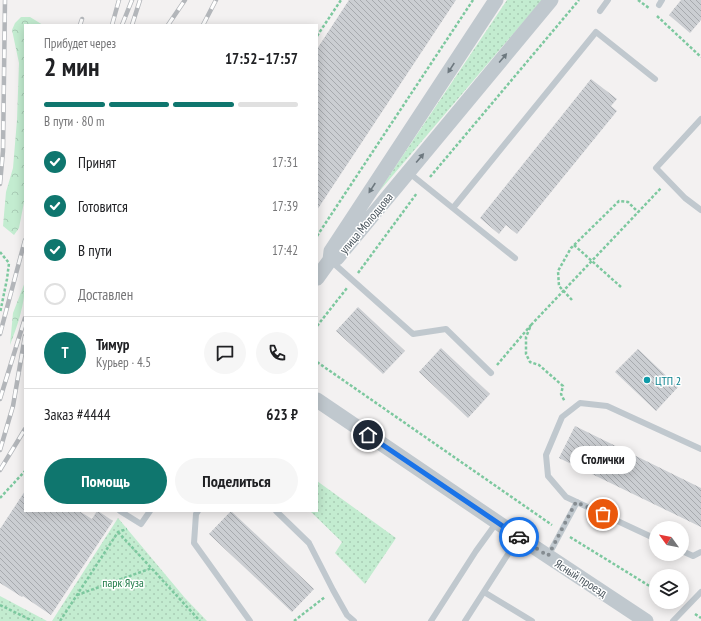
<!DOCTYPE html>
<html lang="ru">
<meta charset="utf-8">
<style>
:root{--surface:#fff;--page:#f6f6f6;--text:#202124;--muted:#757577;--line:#e0e0e0;--accent:#0f766e}
body{margin:0;font-family:"PT Sans Narrow",sans-serif;background:var(--page);color:var(--text);height:100vh;display:flex;flex-direction:column;font-size:15px;white-space:nowrap}
*{box-sizing:border-box;margin:0}
p{font-size:13px;color:var(--muted)}
.icon{flex:none;width:22px;height:22px;fill:none;stroke:currentColor;stroke-width:2;stroke-linecap:round;stroke-linejoin:round}
.map{position:relative;flex:1;overflow:hidden}
.side{position:absolute;left:24px;top:24px;width:294px;height:488px;display:flex;flex-direction:column;background:var(--surface);border-radius:0px;box-shadow:0 2px 10px #0003}
.side>*{flex:none}
.needle{width:26px;rotate:303deg}
.buttons{position:absolute;left:649px;top:521px;display:grid;gap:8px}
.buttons a{display:grid;place-items:center;width:40px;height:40px;border-radius:50%;background:var(--surface);box-shadow:0 2px 10px #0003;font-size:20px}
.pin{position:absolute;display:grid;place-items:center;width:34px;height:34px;color:#fff;margin:-17px;border:2px solid #fff;border-radius:50%;box-shadow:0 1px 4px #0007}
.courier{position:absolute;display:grid;place-items:center;width:40px;height:40px;margin:-20px;border:3px solid #1a73e8;border-radius:50%;background:#fff;color:#222;box-shadow:0 1px 5px #0007}
.bubble{position:absolute;height:28px;border-radius:14px;background:var(--surface);box-shadow:0 2px 10px #0003;font-size:13px;font-weight:800;line-height:28px;text-align:center}
.summary em{font-style:normal;font-weight:800}
.summary div{display:flex;flex-direction:column-reverse}
.summary{display:flex;align-items:center;justify-content:space-between;height:68px;padding:0 20px}
h1{font-size:26px;font-weight:800;line-height:30px}
.bar{display:grid;grid-template-columns:repeat(4,1fr);gap:6px 4px;align-content:center;height:48px;padding:0 20px}
.bar i{height:5px;border-radius:3px;background:var(--line)}
.bar .on{background:var(--accent)}
.bar p{grid-column:span 4}
.line{display:flex;align-items:center;gap:10px;padding:0 20px;border-top:1px solid var(--line)}
.line div{flex:1}
.round{display:grid;place-items:center;flex:none;width:42px;height:42px;border-radius:21px;background:var(--page)}
ol{padding:0 20px;list-style:none}
li{display:flex;align-items:center;gap:12px;height:44px}
li p{margin-inline-start:auto}
li .icon{padding:4px;border-radius:50%;background:var(--accent);color:#fff;stroke-width:4}
li:last-child{color:var(--muted)}
li i{width:22px;height:22px;border:2px solid var(--line);border-radius:50%}
.primary-button{display:flex;gap:8px;margin-top:auto;padding:8px 20px}
.primary-button a{flex:1;height:46px;border-radius:24px;background:var(--accent);color:#fff;font-size:16px;font-weight:800;line-height:46px;text-align:center}
.primary-button a+a{background:var(--page);color:var(--text)}
.map>svg:first-child{display:block}
</style>
<div class="map">
<svg width="701" height="621" viewBox="0 0 701 621">
<defs>
<pattern id="forest-crowns" width="20" height="18" patternUnits="userSpaceOnUse"><rect width="20" height="18" fill="#c3ecd0"/><path d="M2 6a3 3 0 1 1 6 0M12 15a3 3 0 1 1 6 0" fill="none" stroke="#a9ccb5"/></pattern>
<pattern id="park-dots" width="8" height="8" patternUnits="userSpaceOnUse"><rect width="8" height="8" fill="#c3ecd0"/><path d="M2 2h.1M6 6h.1" fill="none" stroke="#a9ccb5" stroke-width="1.8" stroke-linecap="round"/></pattern>
<pattern id="building-back-hatch" width="6" height="6" patternUnits="userSpaceOnUse"><rect width="6" height="6" fill="#cbced2"/><path d="M-1 5l2 2M0 0l6 6M5-1l2 2" fill="none" stroke="#a7aaae"/></pattern>
</defs>
<rect width="100%" height="100%" fill="#f3f1f1"/>
<!-- forest -->
<path fill="url(#forest-crowns)" d="M21,17h9l13,8h-18v172l-6,31 -5,7 -11,-9 3,-34 7,-24 4,-48 2,-57 -7,-33 3,-7z
M25,282c0,22 -7,42 -15,63l3,-32z"/>
<!-- park -->
<path fill="url(#park-dots)" d="M507,0h35l-165,194z
M317,481l79,57 -31,46 -30,-31 7,-11 -32,-31h7z
M118,518l67,80 22,23h-155z
M0,596l47,25h-47z"/>
<!-- building -->
<path fill="url(#building-back-hatch)" d="M349,0h107l-139,210v-161z
M681,0h20v20l-11,13 -21,-18z
M591,79l26,20 -6,7 6,5 -100,123 -11,-9 -7,9 -19,-16z
M358,307l47,44 -22,23 -47,-43z
M441,348l49,46 -22,24 -49,-46z
M638,349l40,38 -22,24 -41,-39z
M575,426l126,62v39l-142,-69z
M25,491v20h54l13,8 5,-8h1l15,10 -62,94 -28,-19 -1,1 -22,-14v-54z
M231,511l83,78 -22,23 -83,-78z"/>
<g fill="none" stroke-linecap="round" stroke-linejoin="round">
<!-- path -->
<path stroke="#7dc89f" stroke-width="2.5" stroke-dasharray="3 2" stroke-linecap="butt" d="M638,0l11,8
M657,16l44,41
M317,36l24,-36
M430,177l149,-177
M317,236l156,-236
M574,245l47,42
M0,252l9,11 -2,16 -7,34
M358,273l59,-80
M572,300l-13,-14 -1,-15 13,-23 48,-47 9,1 10,10
M531,325l130,-137
M317,326l30,-38
M317,362l235,163
M497,365l34,-40 -5,12v17l4,8 9,3 24,21 -2,8 4,8
M0,498l25,-27
M118,532l82,89
M570,537l86,53
M77,595l75,-27
M0,605l33,16
M695,614l6,4
M60,621l58,-89 9,-3
M294,621l31,-24"/>
<!-- service -->
<path stroke="#c0c8ce" stroke-width="6" d="M659,5l3,-5
M600,11l8,-11
M701,119l-45,49 29,30 16,12
M408,172l107,86
M453,208l143,-176 59,47
M331,261l82,73 33,-5 45,44
M120,511l21,13 9,-13
M198,511l-2,3 -2,29 56,78
M276,511l33,32 24,47 14,25 7,6
M656,539l-90,-42 -18,-21 -2,-21 16,-38 18,-14 27,3 94,43
M682,551l11,5 8,-4
M548,556l29,-54
M484,592l48,29
M431,621l45,-70 21,-29
M465,621l54,-84
M673,621l28,-29"/>
<!-- tertiary -->
<path stroke="#c0c8ce" stroke-width="15" d="M330,260l7,-2 214,-258
M317,278l13,-18 1,-9 165,-251
M317,400l202,137 127,84"/>
<!-- rail casing -->
<g stroke="#b3b6ba" stroke-width="4.5">
<path id="rail" d="M80,25l2,-6
M112,25l7,-25
M122,25l10,-25
M132,25l8,-25
M168,25l17,-25
M203,25l13,-25
M0,184l3,-33 2,-151
M0,334l25,-94
M0,399l25,-81
M0,450l13,-44 12,-70
M0,470l25,-41"/>
</g>
<!-- rail -->
<use href="#rail" stroke="#fff" stroke-width="3" stroke-dasharray="9" stroke-linecap="butt"/>
</g>
<!-- one-way arrows -->
<defs><path id="oneway-solid" d="M-6-.8H1V-3.2L6.5 0L1 3.2V.8H-6Z"/></defs>
<g fill="#6d787f">
<use href="#oneway-solid" transform="translate(503 58) rotate(-50)"/>
<use href="#oneway-solid" transform="translate(451 68) rotate(123)"/>
<use href="#oneway-solid" transform="translate(420 158) rotate(-50)"/>
<use href="#oneway-solid" transform="translate(372 188) rotate(123)"/>
</g>
<g fill="none" stroke-linecap="round" stroke-linejoin="round">
<!-- done -->
<path stroke="#858c91" stroke-width="4" stroke-dasharray="0 7.2" d="M519,537l29,19 28,-54 27,12"/>
<!-- route -->
<path stroke="#1a73e8" stroke-width="5" d="M368,435l151,102"/>
</g>
<!-- markers -->
<circle fill="#0f9aa8" stroke="#fff" stroke-width="1.5" cx="647" cy="380" r="4"/>
<g text-anchor="middle" dominant-baseline="central" stroke-width="3" stroke-linejoin="round" paint-order="stroke">
<!-- street labels -->
<g font-size="12" fill="#4a555d" stroke="#fff">
<text transform="translate(366 223) rotate(-50)">улица Молодцова</text>
<text transform="translate(581 578) rotate(33)">Ясный проезд</text>
</g>
<!-- culture labels -->
<g font-size="12" fill="#0d838f" stroke="#fff" text-anchor="start">
<text x="655" y="380">ЦТП 2</text>
</g>
<!-- park labels -->
<g font-size="12" fill="#1e7a47" stroke="#fff">
<text x="123" y="582">парк Яуза</text>
</g>
</g>
</svg>
<div class="buttons">
<a><svg class="needle" viewBox="-14 -14 28 28"><path d="M0-13l5 13h-10z" fill="#e53935"/><path d="M0 13l5-13h-10z" fill="#757577"/></svg></a>
<a><svg class="icon" aria-label="layers" viewBox="0 0 24 24"><path d="M12 4l9 5-9 5-9-5zM3 14l9 5 9-5"/></svg></a>
</div>
<div class="pin" style="left:603px;top:514px;background:#ea580c"><svg class="icon" aria-label="bag" viewBox="0 0 24 24"><path d="M5 8h14l-1 12H6zM9 8a3 3 0 0 1 6 0"/></svg></div>
<div class="pin" style="left:368px;top:435px;background:#1f2937"><svg class="icon" aria-label="home" viewBox="0 0 24 24"><path d="M3 11l9-7 9 7M6 9v11h12V9"/></svg></div>
<div class="courier" style="left:519px;top:537px"><svg class="icon" aria-label="car" viewBox="0 0 24 24"><path d="M5 17H2v-5l4-1 3-4h7l3 4 3 1v5h-3M9 17h6M6 11h13"/><circle cx="7" cy="17" r="2"/><circle cx="17" cy="17" r="2"/></svg></div>
<div class="bubble" style="left:570px;top:446px;width:66px">Столички</div>
<section class="side">
<div class="summary"><div><h1>2 мин</h1><p>Прибудет через</p></div><em>17:52–17:57</em></div>
<div class="bar"><i class="on"></i><i class="on"></i><i class="on"></i><i></i><p>В пути · 80 m</p></div>
<ol>
<li><svg class="icon" aria-label="check" viewBox="0 0 24 24"><path d="M5 12l5 5 9-10"/></svg>Принят<p>17:31</p></li>
<li><svg class="icon" aria-label="check" viewBox="0 0 24 24"><path d="M5 12l5 5 9-10"/></svg>Готовится<p>17:39</p></li>
<li><svg class="icon" aria-label="check" viewBox="0 0 24 24"><path d="M5 12l5 5 9-10"/></svg>В пути<p>17:42</p></li>
<li><i></i>Доставлен</li>
</ol>
<div class="line" style="height:72px"><b class="round" style="background:var(--accent);color:#fff">Т</b><div><b>Тимур</b><p>Курьер · 4.5</p></div><a class="round"><svg class="icon" aria-label="chat" viewBox="0 0 24 24"><path d="M4 5h16v11H9l-5 4z"/></svg></a><a class="round"><svg class="icon" aria-label="phone" viewBox="0 0 24 24"><path d="M5 4h4l2 5-3 2q2 4 5 5l2-3 5 2v4C11 20 4 13 5 4z"/></svg></a></div>
<div class="line" style="height:52px"><div>Заказ #4444</div><b>623 ₽</b></div>
<div class="primary-button"><a>Помощь</a><a>Поделиться</a></div>
</section>
</div>
